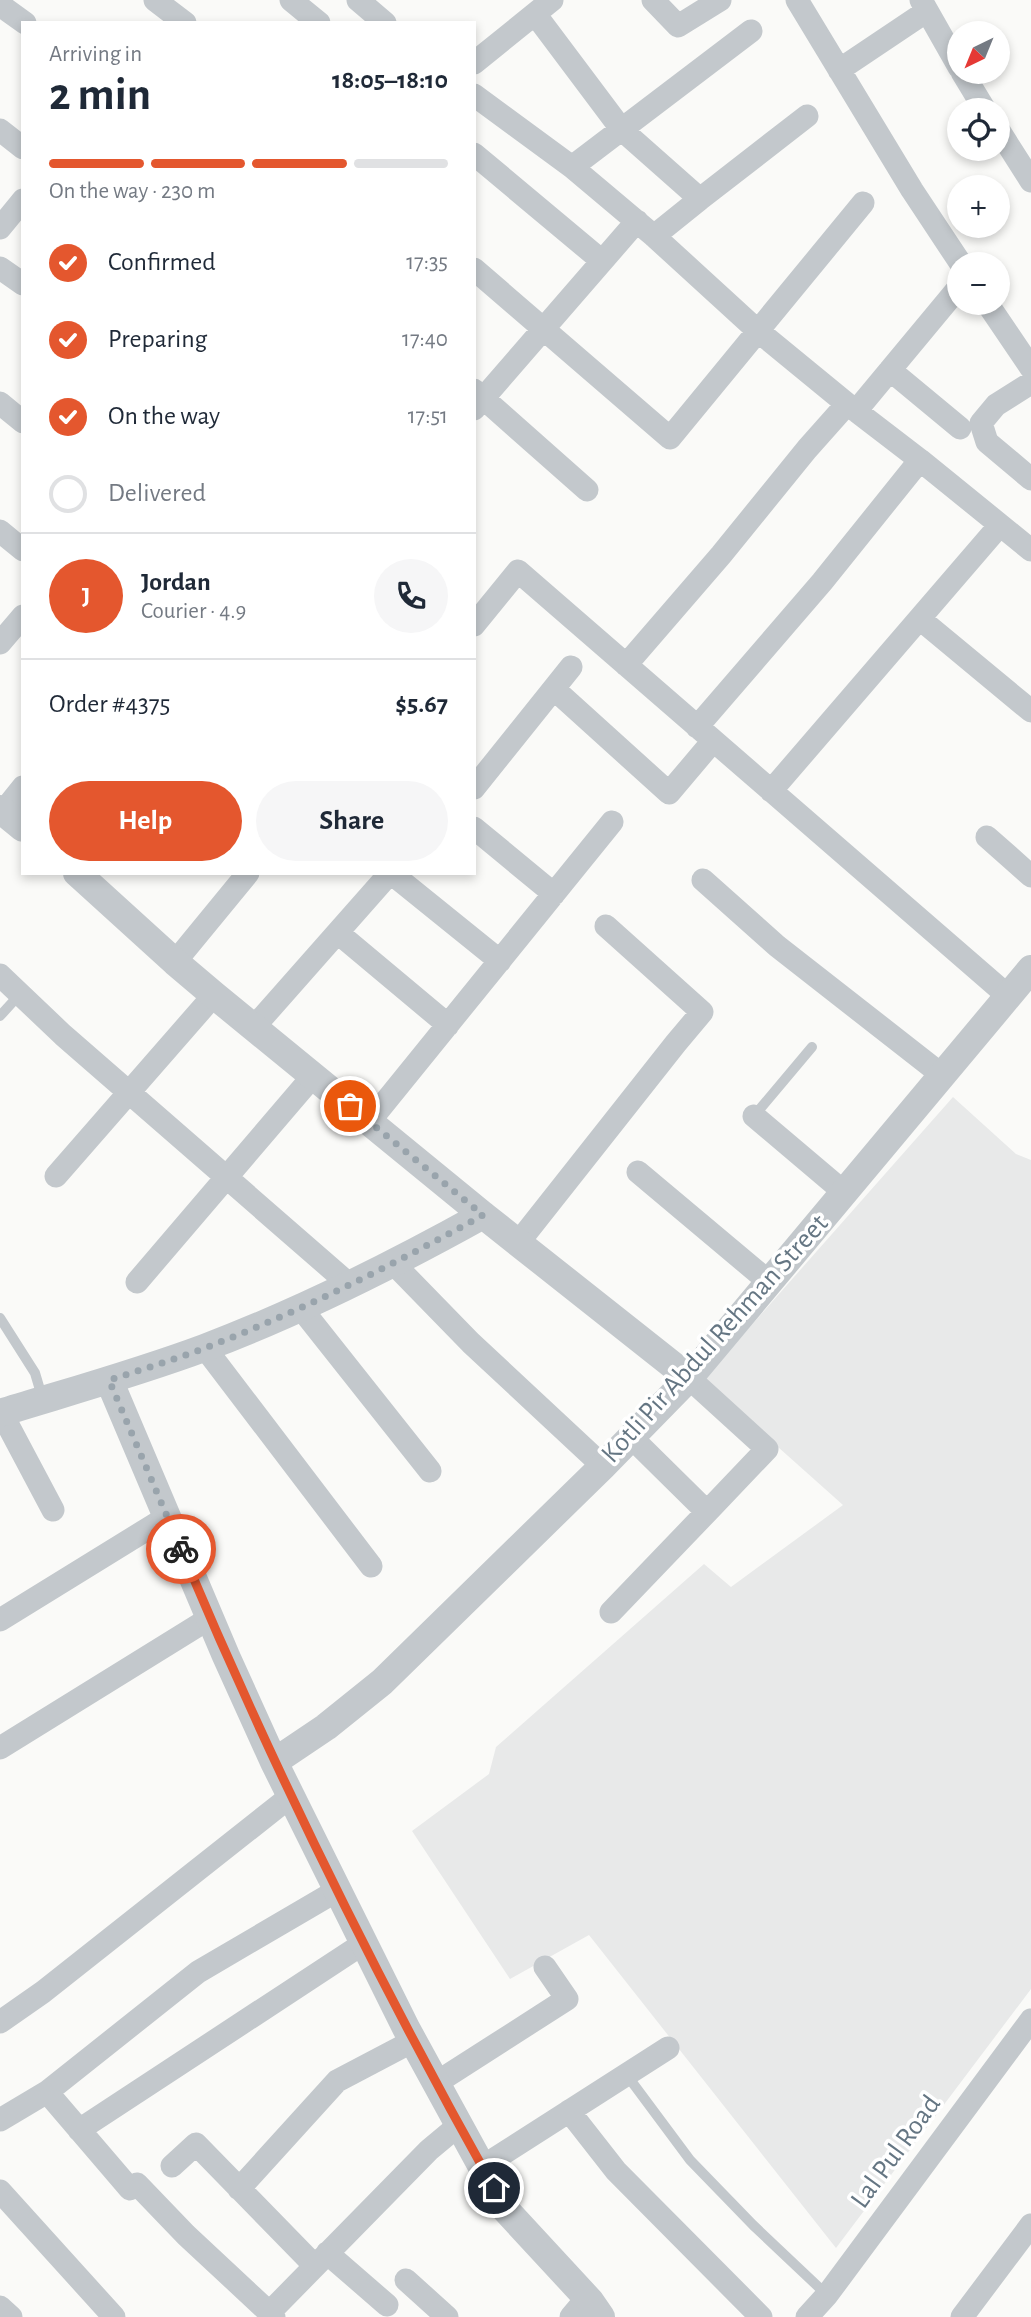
<!DOCTYPE html>
<meta charset="utf-8">
<style>
:root{--surface:#fff;--page:#f6f6f7;--text:#1f2937;--muted:#747a83;--line:#e0e1e3;--accent:#e4572e}
body{margin:0;font-family:"Alegreya Sans",sans-serif;background:var(--page);color:var(--text);height:100vh;display:flex;flex-direction:column;font-size:26px;white-space:nowrap}
*{box-sizing:border-box;margin:0}
p{font-size:23px;color:var(--muted)}
.icon{flex:none;width:38px;height:38px;fill:none;stroke:currentColor;stroke-width:2;stroke-linecap:round;stroke-linejoin:round}
.map{position:relative;flex:1;overflow:hidden}
.side{position:absolute;left:21px;top:21px;width:455px;height:854px;display:flex;flex-direction:column;background:var(--surface);border-radius:0px;box-shadow:0 4px 10px #0003}
.side>*{flex:none}
.needle{width:46px;rotate:223deg}
.controls{position:absolute;left:947px;top:21px;display:grid;gap:14px}
.controls a{display:grid;place-items:center;width:63px;height:63px;border-radius:50%;background:var(--surface);box-shadow:0 4px 10px #0003;font-size:35px}
.pin{position:absolute;display:grid;place-items:center;width:60px;height:60px;color:#fff;margin:-30px;border:4px solid #fff;border-radius:50%;box-shadow:0 2px 7px #0007}
.courier{position:absolute;display:grid;place-items:center;width:70px;height:70px;margin:-35px;border:5px solid #e4572e;border-radius:50%;background:#fff;color:#222;box-shadow:0 2px 9px #0007}
.head em{font-style:normal;font-weight:700}
.head div{display:flex;flex-direction:column-reverse}
.head{display:flex;align-items:center;justify-content:space-between;height:119px;padding:0 28px}
h1{font-size:46px;font-weight:700;line-height:52px}
.bar{display:grid;grid-template-columns:repeat(4,1fr);gap:10px 7px;align-content:center;height:84px;padding:0 28px}
.bar i{height:9px;border-radius:5px;background:var(--line)}
.bar .selected{background:var(--accent)}
.bar p{grid-column:span 4}
.line{display:flex;align-items:center;gap:18px;padding:0 28px;border-top:2px solid var(--line)}
.line div{flex:1}
.round{display:grid;place-items:center;flex:none;width:74px;height:74px;border-radius:37px;background:var(--page)}
ol{padding:0 28px;list-style:none}
li{display:flex;align-items:center;gap:21px;height:77px}
li p{margin-inline-start:auto}
li .icon{padding:7px;border-radius:50%;background:var(--accent);color:#fff;stroke-width:4}
li:last-child{color:var(--muted)}
li i{width:38px;height:38px;border:4px solid var(--line);border-radius:50%}
.cta{display:flex;gap:14px;margin-top:auto;padding:14px 28px}
.cta a{flex:1;height:80px;border-radius:42px;background:var(--accent);color:#fff;font-size:28px;font-weight:700;line-height:80px;text-align:center}
.cta a+a{background:var(--page);color:var(--text)}
.map>svg:first-child{display:block}
</style>
<div class="map">
<svg width="1031" height="2317" viewBox="0 0 1031 2317">
<rect width="100%" height="100%" fill="#fafaf8"/>
<!-- built -->
<path fill="#e8e9e9" d="M953,1097l63,57 15,6v829l-195,259 -247,-313 -79,44 -98,-148 77,-57 7,-27 208,-183 27,23 112,-82 -140,-125z"/>
<g fill="none" stroke-linecap="round" stroke-linejoin="round">
<!-- service -->
<path stroke="#c3c8cc" stroke-width="10" d="M0,1016l20,-22
M754,1116l58,-69
M0,1318l35,55 8,27
M626,2074l64,86 63,65 74,70"/>
<!-- minor -->
<path stroke="#c3c8cc" stroke-width="23" d="M155,0l30,23
M291,0l28,23
M358,0l27,23
M653,0l25,26 42,-26
M797,0l115,190 49,74
M921,0l38,67
M0,5l25,18
M535,14l87,116 78,69 107,-83
M474,63l78,-63
M839,70l88,-59
M962,72l23,38
M474,95l98,72 82,69 104,95 89,73
M998,129l33,52
M0,130l23,18
M474,154l128,107
M572,167l179,-136
M0,228l23,-28
M654,236l46,-37
M0,268l23,16
M474,269l196,169 193,-235
M987,303l44,65
M890,370l70,58
M1031,383l-35,22 -15,18 6,19 44,37
M474,390l113,100
M0,403l23,19
M474,409l163,-188
M856,411l103,-124
M0,531l23,19
M920,619l111,92
M474,625l44,-54 490,425
M0,643l23,-27
M626,665l95,-110 86,-106 40,-45 73,56
M554,689l115,104 44,-52
M697,727l125,-145 98,-122 111,90
M474,788l97,-121
M771,791l229,-266
M3,812l20,-25
M474,828l80,66
M987,837l44,39
M391,873l109,88
M703,880l74,66 165,129
M338,933l110,92
M175,962l73,-89
M0,975l63,60 287,250
M254,1027l136,-154
M754,1116l91,77
M369,1122l243,-300
M638,1172l131,110
M56,1176l158,-181
M518,1243l158,-200 26,-31 -96,-86
M394,1264l77,79 132,123
M137,1282l176,-206
M300,1307l130,164
M205,1348l166,218
M1,1412l52,98
M631,1437l76,75 60,-63 -78,-71
M611,1612l96,-100
M0,1620l167,-103
M0,1748l210,-130
M0,2022l43,-30 248,-196
M436,2083l131,-84 -22,-32
M47,2092l83,97 7,-5 49,51 88,82
M569,2111l47,60 145,146
M0,2120l47,-28 151,-120 140,-82
M79,2130l285,-187
M172,2166l24,-22 119,122
M482,2167l186,-119
M239,2189l98,-108 76,-40
M0,2191l114,126
M327,2253l60,52
M406,2280l41,37
M0,2307l11,10
M269,2313l160,-163 30,-25
M571,2317l16,-19
M807,2317l20,-22 204,-275
M962,2317l69,-92"/>
<!-- tertiary -->
<path stroke="#c3c8cc" stroke-width="28" d="M0,809l23,19
M77,873l98,89 39,33 269,220 206,163
M109,1380l117,276 48,106 132,266 99,181 85,92 11,16
M0,1413c68,-21 137,-40 204,-65 96,-36 189,-83 279,-133
M274,1762l52,-35 56,-45 221,-216 86,-88 342,-409"/>
</g>
<g fill="none" stroke-linecap="round" stroke-linejoin="round">
<!-- done -->
<path stroke="#99a4ac" stroke-width="7" stroke-dasharray="0 12.6" d="M181,1549l-72,-169c32,-10 64,-20 96,-32 96,-37 188,-83 278,-133l-133,-109"/>
<!-- route -->
<path stroke="#e4572e" stroke-width="9" d="M181,1549c92,219 197,432 313,639"/>
</g>
<g text-anchor="middle" dominant-baseline="central" stroke-width="7" stroke-linejoin="round" paint-order="stroke">
<!-- street labels -->
<g font-size="28" fill="#657683" stroke="#fff">
<text transform="translate(715 1339) rotate(-48)">Kotli Pir Abdul Rehman Street</text>
<text transform="translate(896 2152) rotate(-54)">Lal Pul Road</text>
</g>
</g>
</svg>
<div class="controls">
<a><svg class="needle" viewBox="-14 -14 28 28"><path d="M0-13l5 13h-10z" fill="#e53935"/><path d="M0 13l5-13h-10z" fill="#747a83"/></svg></a>
<a><svg class="icon" aria-label="locate" viewBox="0 0 24 24"><circle cx="12" cy="12" r="6"/><path d="M12 2v4M12 18v4M2 12h4M18 12h4"/></svg></a>
<a>+</a>
<a>−</a>
</div>
<div class="pin" style="left:350px;top:1106px;background:#ea580c"><svg class="icon" aria-label="bag" viewBox="0 0 24 24"><path d="M5 8h14l-1 12H6zM9 8a3 3 0 0 1 6 0"/></svg></div>
<div class="pin" style="left:494px;top:2188px;background:#1f2937"><svg class="icon" aria-label="home" viewBox="0 0 24 24"><path d="M3 11l9-7 9 7M6 9v11h12V9"/></svg></div>
<div class="courier" style="left:181px;top:1549px"><svg class="icon" aria-label="bike" viewBox="0 0 24 24"><circle cx="6" cy="16" r="4"/><circle cx="18" cy="16" r="4"/><path d="M6 16l4-8h5l3 8M10 8l3 8H6M13 5h3"/></svg></div>
<section class="side">
<div class="head"><div><h1>2 min</h1><p>Arriving in</p></div><em>18:05–18:10</em></div>
<div class="bar"><i class="selected"></i><i class="selected"></i><i class="selected"></i><i></i><p>On the way · 230 m</p></div>
<ol>
<li><svg class="icon" aria-label="check" viewBox="0 0 24 24"><path d="M5 12l5 5 9-10"/></svg>Confirmed<p>17:35</p></li>
<li><svg class="icon" aria-label="check" viewBox="0 0 24 24"><path d="M5 12l5 5 9-10"/></svg>Preparing<p>17:40</p></li>
<li><svg class="icon" aria-label="check" viewBox="0 0 24 24"><path d="M5 12l5 5 9-10"/></svg>On the way<p>17:51</p></li>
<li><i></i>Delivered</li>
</ol>
<div class="line" style="height:126px"><b class="round" style="background:var(--accent);color:#fff">J</b><div><b>Jordan</b><p>Courier · 4.9</p></div><a class="round"><svg class="icon" aria-label="phone" viewBox="0 0 24 24"><path d="M5 4h4l2 5-3 2q2 4 5 5l2-3 5 2v4C11 20 4 13 5 4z"/></svg></a></div>
<div class="line" style="height:91px"><div>Order #4375</div><b>$5.67</b></div>
<div class="cta"><a>Help</a><a>Share</a></div>
</section>
</div>
